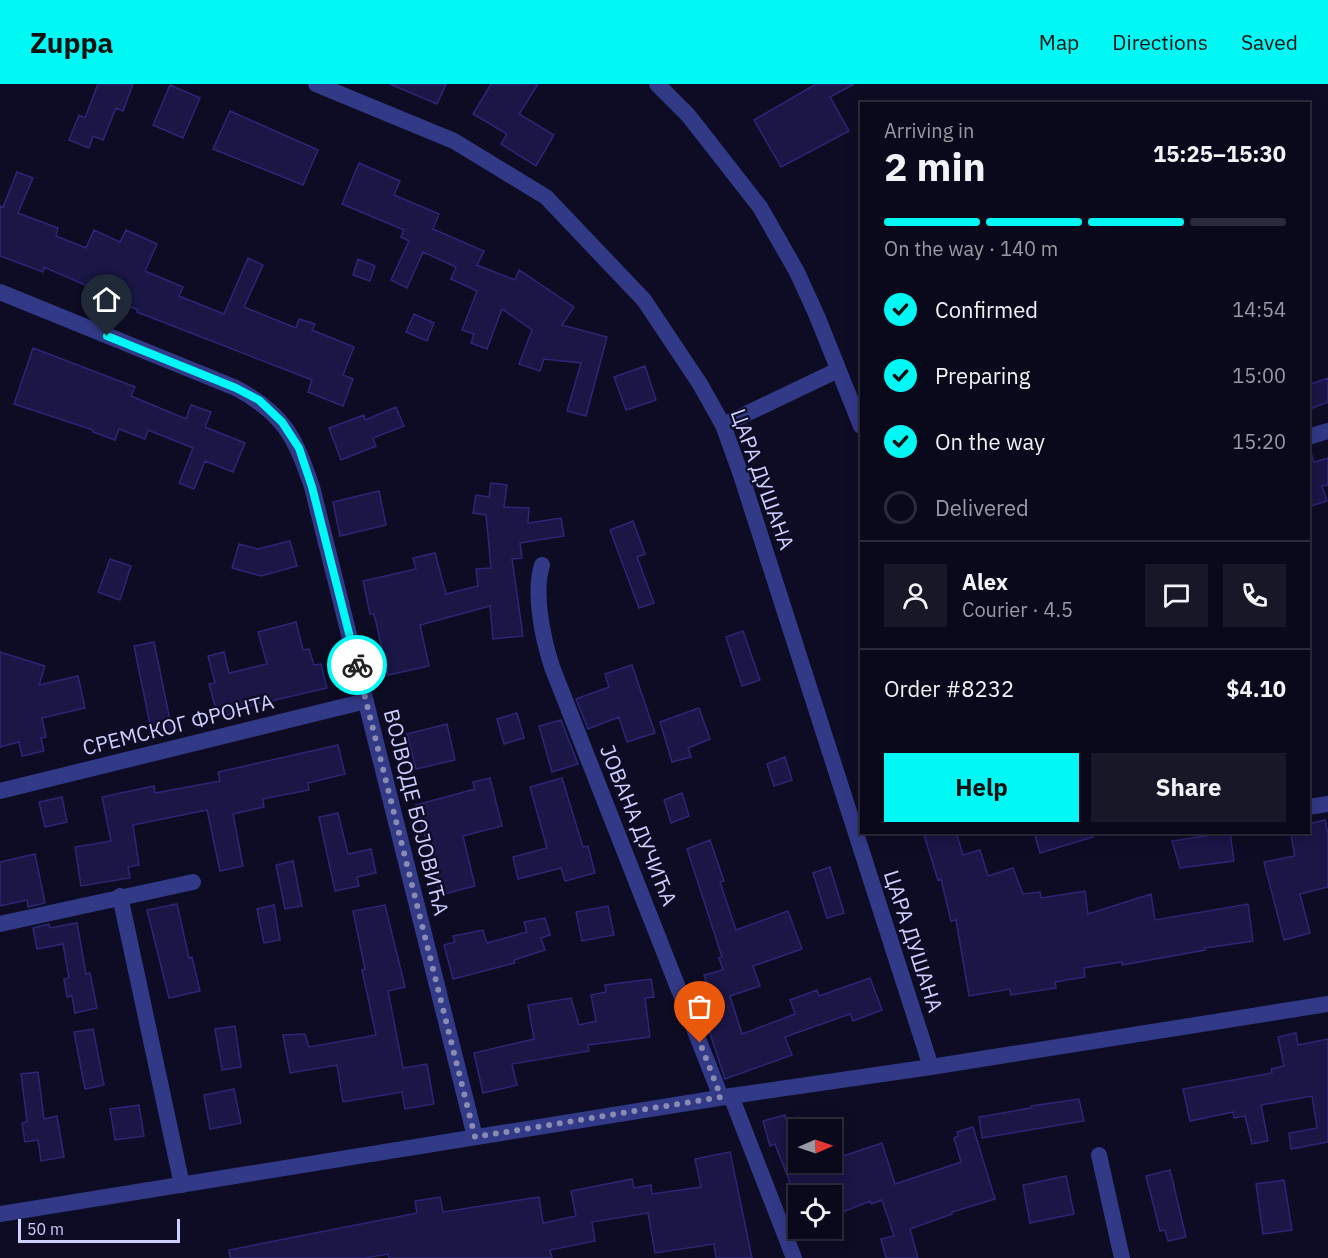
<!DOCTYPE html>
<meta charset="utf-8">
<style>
:root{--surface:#0a091b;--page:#181728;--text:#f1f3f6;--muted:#999aa3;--line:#2a2a3a;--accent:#00f9f4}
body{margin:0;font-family:"IBM Plex Sans",sans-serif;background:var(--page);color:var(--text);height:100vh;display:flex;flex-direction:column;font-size:22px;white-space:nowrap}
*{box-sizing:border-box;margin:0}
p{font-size:20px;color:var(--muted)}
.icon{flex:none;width:33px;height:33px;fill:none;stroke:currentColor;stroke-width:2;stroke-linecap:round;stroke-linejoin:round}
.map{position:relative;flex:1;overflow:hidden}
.drawer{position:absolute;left:860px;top:18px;width:450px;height:732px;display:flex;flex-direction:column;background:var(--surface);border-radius:0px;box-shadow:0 3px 15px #0003,0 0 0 2px var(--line)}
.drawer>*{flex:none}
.needle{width:39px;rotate:88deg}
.controls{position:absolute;left:788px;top:1035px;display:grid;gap:12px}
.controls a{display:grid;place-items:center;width:54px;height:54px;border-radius:0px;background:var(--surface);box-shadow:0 3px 15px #0003,0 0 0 2px var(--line);font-size:30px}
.scale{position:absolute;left:18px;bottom:15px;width:162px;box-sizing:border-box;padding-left:6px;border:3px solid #cecfff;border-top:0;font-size:16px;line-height:21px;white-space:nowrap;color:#cecfff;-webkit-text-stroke:4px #0d0c24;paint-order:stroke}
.pin{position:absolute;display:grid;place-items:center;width:51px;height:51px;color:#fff;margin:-62px -26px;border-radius:50% 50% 50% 0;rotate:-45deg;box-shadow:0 0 6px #0007}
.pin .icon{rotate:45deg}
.courier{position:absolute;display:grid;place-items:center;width:60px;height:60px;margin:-30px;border:4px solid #00f9f4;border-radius:50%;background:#fff;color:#222;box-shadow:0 2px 8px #0007}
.headline em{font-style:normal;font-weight:700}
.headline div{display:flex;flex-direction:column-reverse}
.headline{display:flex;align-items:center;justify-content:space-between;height:102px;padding:0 24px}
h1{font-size:39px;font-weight:700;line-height:45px}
.bar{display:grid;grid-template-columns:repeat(4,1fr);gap:9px 6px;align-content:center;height:72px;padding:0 24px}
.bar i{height:8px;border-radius:4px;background:var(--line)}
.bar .current{background:var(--accent)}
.bar p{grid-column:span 4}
.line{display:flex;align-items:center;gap:15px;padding:0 24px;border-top:2px solid var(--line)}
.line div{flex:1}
.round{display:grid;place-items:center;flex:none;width:63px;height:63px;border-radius:0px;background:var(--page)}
ol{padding:0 24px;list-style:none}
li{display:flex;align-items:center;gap:18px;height:66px}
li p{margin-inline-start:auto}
li .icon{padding:6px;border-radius:50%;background:var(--accent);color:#111;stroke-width:4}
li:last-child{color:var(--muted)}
li i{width:33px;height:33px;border:3px solid var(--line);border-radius:50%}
.action{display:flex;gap:12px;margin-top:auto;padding:12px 24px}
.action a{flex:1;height:69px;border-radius:0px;background:var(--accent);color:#111;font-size:24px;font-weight:700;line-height:69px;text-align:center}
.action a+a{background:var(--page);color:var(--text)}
header{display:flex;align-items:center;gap:36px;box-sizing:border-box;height:84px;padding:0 30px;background:var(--accent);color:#111}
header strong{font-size:28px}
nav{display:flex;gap:33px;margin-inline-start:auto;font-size:21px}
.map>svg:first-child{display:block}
</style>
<header>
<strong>Zuppa</strong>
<nav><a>Map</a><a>Directions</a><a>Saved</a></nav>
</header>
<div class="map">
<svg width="1328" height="1174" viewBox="0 0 1328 1174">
<rect width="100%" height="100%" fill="#0d0c24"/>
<!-- building -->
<path fill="#1a1646" stroke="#2c2675" stroke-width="1.5" d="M98,0h35l-10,27 -7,-3 -13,32 -10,-4 -4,12 -20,-8 10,-25 6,3z
M390,0h56l-9,20z
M491,0h47l-19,30 35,21 -18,31 -35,-22 6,-10 -34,-20z
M816,0h38l-24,13 19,34 -68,36 -27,-47z
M170,1l30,13 -17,40 -30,-13z
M230,27l88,39 -15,35 -90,-36z
M359,79l41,18 -6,14 45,19 -6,15 51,22 -7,14 38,15 4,-10 55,37 -12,18 45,12 -21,79 -19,-5 14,-48 -37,-4 -4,12 -21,-7 13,-34 -30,-21 -15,40 -16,-6 3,-9 -12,-4 15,-39 -26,-12 5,-12 -33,-15 -16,36 -16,-8 18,-39 -8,-4 3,-7 -62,-26z
M17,88l16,6 -15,35 40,15 -2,8 30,12 8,-18 26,12 6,-12 31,14 -12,27 38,16 -4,9 45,18 24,-56 15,7 -19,42 52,21 3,-9 16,5 -3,6 42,17 -11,28 10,4 -10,27 -35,-14 4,-12 -175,-68 1,-2 -40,-17 1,-2 -55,-24 -1,5 -43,-16v-50l3,1z
M358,175l17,7 -5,15 -17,-6z
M414,230l20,9 -7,18 -21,-9z
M33,264l102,39 -4,9 55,23 5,-14 20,7 -6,15 40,16 -12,29 -28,-11 -11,28 -15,-6 14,-35 -45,-18 -3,9 -26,-10 -4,11 -22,-8v-2l-79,-26z
M645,282l11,34 -30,10 -12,-33z
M1328,294v24l-20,8v-25z
M396,323l8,19 -31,12 3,8 -35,14 -12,-32 35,-13 1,5z
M1311,369l3,9 14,-4v27l-6,1 5,15 -19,6v-53z
M491,399l16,2 -3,22 25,1 -1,15 33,-5 3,18 -44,7 2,15 -10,1 11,77 -30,3 -3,-33 -70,19 9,41 -41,9 -14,-61h-4l-7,-33 53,-12 -3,-11 22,-5 11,41 32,-8 -2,-17 15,-1 -5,-53 -13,-2 3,-18 13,2z
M379,407l7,34 -46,11 -7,-34z
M633,437l12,33 -8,3 17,46 -15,5 -29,-78z
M290,457l7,25 -36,10 -29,-8 7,-24 19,5z
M110,475l21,7 -11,34 -22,-8z
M296,538l7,28 6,-1 5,16 7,-1 6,24 -82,19 1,3 -28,7 -9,-33 6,-1 -7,-27 16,-4 5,21 38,-9 -9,-32z
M743,547l17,49 -18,6 -16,-49z
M154,558l18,88 -20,4 -18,-88z
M0,568l45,14 -6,19 39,-9 7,32 -43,10 4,19 -5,1 3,13 -22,5 -3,-14 -19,5z
M632,581l23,68 -28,9 -8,-25 -31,12 -12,-30 33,-12 -4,-13z
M699,624l11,31 -22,9 3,9 -19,5 -12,-40z
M517,629l7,25 -20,6 -7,-25z
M561,636l17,44 -26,8 -13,-46z
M447,640l8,36 -39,9 -9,-35z
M338,661l7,29 -37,9 1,7 -46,9 1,8 -31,7 10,52 -23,5 -13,-61 -74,15 6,40 -11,2 2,11 -49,8 -6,-39 36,-6 -9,-44 52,-11 1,7 65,-12 -2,-9z
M785,673l7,23 -18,6 -7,-22z
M490,694l12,48 -39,10 12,50 -35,9 -11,-48h-1l-12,-42 59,-16 -2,-7z
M562,694l21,69 5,-1 7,27 -30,8 -4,-13 -43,11 -5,-22 34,-9 -17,-61z
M682,709l7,23 -18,7 -7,-23z
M62,713l5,25 -22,5 -6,-25z
M338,729l10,41 23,-5 5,24 -19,4 2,9 -24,5 -16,-74z
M1325,736l3,14v53l-28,7 10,39 -26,7 -20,-78 31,-6 -5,-24h18v-8z
M923,748h33l7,23 17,-5 8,26 25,-8 10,26 17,-2 1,6 44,-7 3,23 63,-20 4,26 93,-16 5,37 -48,7v2l-83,15v-3l-38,6 1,9 -30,5 1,6 -45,7 -1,-6 -41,7 -13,-76 -5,1 -10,-42 -3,1z
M1034,748h58l1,5 -53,16z
M1230,748l4,29 -54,7 -8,-27z
M710,756l14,41 -4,1 16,48 52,-19 14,38 -49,17 7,20 -30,10 12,38 53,-20 -5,-14 27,-10 2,6 51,-18 12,32 -29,11 -3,-7 -65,23 7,18 -67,24 -26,-79 12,-4 -7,-21 19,-5 -4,-12 3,-1 -35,-108z
M35,770l10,49 -17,4 -1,-7 -27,6v-44z
M293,777l9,45 -17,3 -9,-44z
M830,783l14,46 -17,5 -14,-45z
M177,820l12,54 3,-1 8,34 -31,7 -22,-88z
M274,821l6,35 -16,3 -7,-34z
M385,821l20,82 -17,4 15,77 24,-4 7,40 -29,5 -3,-17 -59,10 -6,-37 -47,8 -7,-38 22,-1 4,13 67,-12 -14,-65 3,-1 -12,-58z
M608,822l6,29 -32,6 -6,-29z
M545,834l5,17 -9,3 4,12 -31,10 1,3 -62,16 -9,-34 11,-3 -2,-6 30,-6 4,13 40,-11 -3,-10z
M77,839l9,51 4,-1 7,35 -22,5 -3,-17 -5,1 -3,-18 5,-1 -6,-34 -26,5 -4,-21 16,-4 1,4z
M651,895l3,18 -9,1 5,39 -62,8 1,6 -77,13 5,21 -34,8 -9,-40 60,-14 -6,-34 43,-7 8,27 17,-4 -5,-26 15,-3 -1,-7z
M235,942l6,41 -19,3 -7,-41z
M93,945l11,56 -19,4 -11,-57z
M1296,949l2,12 30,-6v103l-37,7 -2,-16 28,-5 -5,-32 -51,9 7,36 -16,3 -7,-28 -11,2 -1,-6 -43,9 -7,-32 89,-16 -1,-4 13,-3 -6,-29z
M38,988l6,47 13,-3 7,41 -23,4 -3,-21 -13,2 -3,-19 5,-1 -6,-48z
M234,1005l7,34 -31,6 -6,-34z
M1079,1015l5,22 -102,17 -3,-21 52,-9v-2z
M139,1021l5,31 -29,4 -5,-31z
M785,1031l2,6 11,-4v45h33v-2l51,-17 13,41 66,-22 -7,-24 4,-2 -1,-4 16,-5 22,72 -43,13v2l-42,15 8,29h-32l-5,-19 13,-3 -12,-36 -11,4 -1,-3 -39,16v-21h-30l-3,-8 -1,13 -22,-57 -5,2 -7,-25z
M730,1068l22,106h-36l-2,-14 -59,9 -7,-40 -56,9 3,19 -45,9 2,8h-163l-1,-4 -23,4h-135l-1,-8 188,-37 -2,-12 25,-4 3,15 96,-15 4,26 33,-7 -5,-25 61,-12 2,9 17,-3 1,9 49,-7 -6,-28z
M1170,1086l16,67 -18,4 -3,-11 -5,1 -14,-55z
M1066,1092l8,38 -44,9 -7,-38z
M1284,1096l8,50 -29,4 -7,-50z"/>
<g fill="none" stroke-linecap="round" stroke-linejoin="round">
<!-- minor -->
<path stroke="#323987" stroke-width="16" d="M316,0l138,57 92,56 98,103 56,84 23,41 17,47 191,595
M657,0l31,31 72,92 37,65 20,44 44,110
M0,208l236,96c48,26 59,49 76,99l163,650
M723,341l115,-55
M1308,353l20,-6
M542,481c-9,29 1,74 10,102l169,430
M0,707l366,-90
M1308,723l20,-3
M120,812l62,289
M0,840l193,-42
M731,1012l63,162
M1099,1071l23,103
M0,1130l731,-118 200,-29 397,-63"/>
</g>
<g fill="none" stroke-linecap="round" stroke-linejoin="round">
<!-- done -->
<path stroke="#8a8bb2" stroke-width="6" stroke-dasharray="0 10.8" d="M357,581l118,472 246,-40 -21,-54"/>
<!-- route -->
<path stroke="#00f9f4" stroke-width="8" d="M107,252l129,52 23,12 23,22 17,26 13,39 45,178"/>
</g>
<g text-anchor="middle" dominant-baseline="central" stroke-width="4.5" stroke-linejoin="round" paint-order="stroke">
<!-- street labels -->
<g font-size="21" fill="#cecfff" stroke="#0d0c24">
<text transform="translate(763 395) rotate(70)">ЦАРА ДУШАНА</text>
<text transform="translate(178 640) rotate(-14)">СРЕМСКОГ ФРОНТА</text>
<text transform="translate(417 728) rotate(76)">ВОЈВОДЕ БОЈОВИЋА</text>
<text transform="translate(639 741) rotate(68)">ЈОВАНА ДУЧИЋА</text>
<text transform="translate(914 857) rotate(72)">ЦАРА ДУШАНА</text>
</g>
</g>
</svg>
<div class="controls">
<a><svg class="needle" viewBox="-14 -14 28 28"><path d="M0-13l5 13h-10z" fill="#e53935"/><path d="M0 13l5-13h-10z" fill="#999aa3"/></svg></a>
<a><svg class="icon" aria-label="locate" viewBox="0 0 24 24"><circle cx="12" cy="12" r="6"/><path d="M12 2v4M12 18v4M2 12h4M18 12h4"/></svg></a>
</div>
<div class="scale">50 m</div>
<div class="pin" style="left:700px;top:959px;background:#ea580c"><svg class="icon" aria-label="bag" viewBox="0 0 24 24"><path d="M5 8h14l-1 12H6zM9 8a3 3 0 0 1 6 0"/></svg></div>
<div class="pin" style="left:107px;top:252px;background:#1f2937"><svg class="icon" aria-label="home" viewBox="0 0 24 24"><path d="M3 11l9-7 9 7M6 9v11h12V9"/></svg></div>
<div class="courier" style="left:357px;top:581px"><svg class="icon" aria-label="bike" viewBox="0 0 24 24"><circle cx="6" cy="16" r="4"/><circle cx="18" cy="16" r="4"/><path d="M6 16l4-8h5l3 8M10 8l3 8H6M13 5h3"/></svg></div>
<section class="drawer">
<div class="headline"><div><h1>2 min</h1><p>Arriving in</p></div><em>15:25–15:30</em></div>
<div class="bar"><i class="current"></i><i class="current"></i><i class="current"></i><i></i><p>On the way · 140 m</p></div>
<ol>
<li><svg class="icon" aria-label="check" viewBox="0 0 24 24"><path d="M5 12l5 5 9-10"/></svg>Confirmed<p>14:54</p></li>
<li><svg class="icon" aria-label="check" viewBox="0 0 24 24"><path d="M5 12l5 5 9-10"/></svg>Preparing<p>15:00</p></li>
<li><svg class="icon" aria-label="check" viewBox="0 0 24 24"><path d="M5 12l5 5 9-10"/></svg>On the way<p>15:20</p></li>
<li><i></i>Delivered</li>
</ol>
<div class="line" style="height:108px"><a class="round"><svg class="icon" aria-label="person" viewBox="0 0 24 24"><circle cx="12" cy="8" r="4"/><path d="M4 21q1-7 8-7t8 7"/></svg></a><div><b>Alex</b><p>Courier · 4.5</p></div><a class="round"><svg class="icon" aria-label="chat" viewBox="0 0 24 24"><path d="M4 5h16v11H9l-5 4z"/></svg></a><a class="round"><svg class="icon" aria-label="phone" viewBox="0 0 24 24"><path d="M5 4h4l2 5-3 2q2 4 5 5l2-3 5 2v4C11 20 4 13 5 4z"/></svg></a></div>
<div class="line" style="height:78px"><div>Order #8232</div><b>$4.10</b></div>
<div class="action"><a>Help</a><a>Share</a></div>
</section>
</div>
